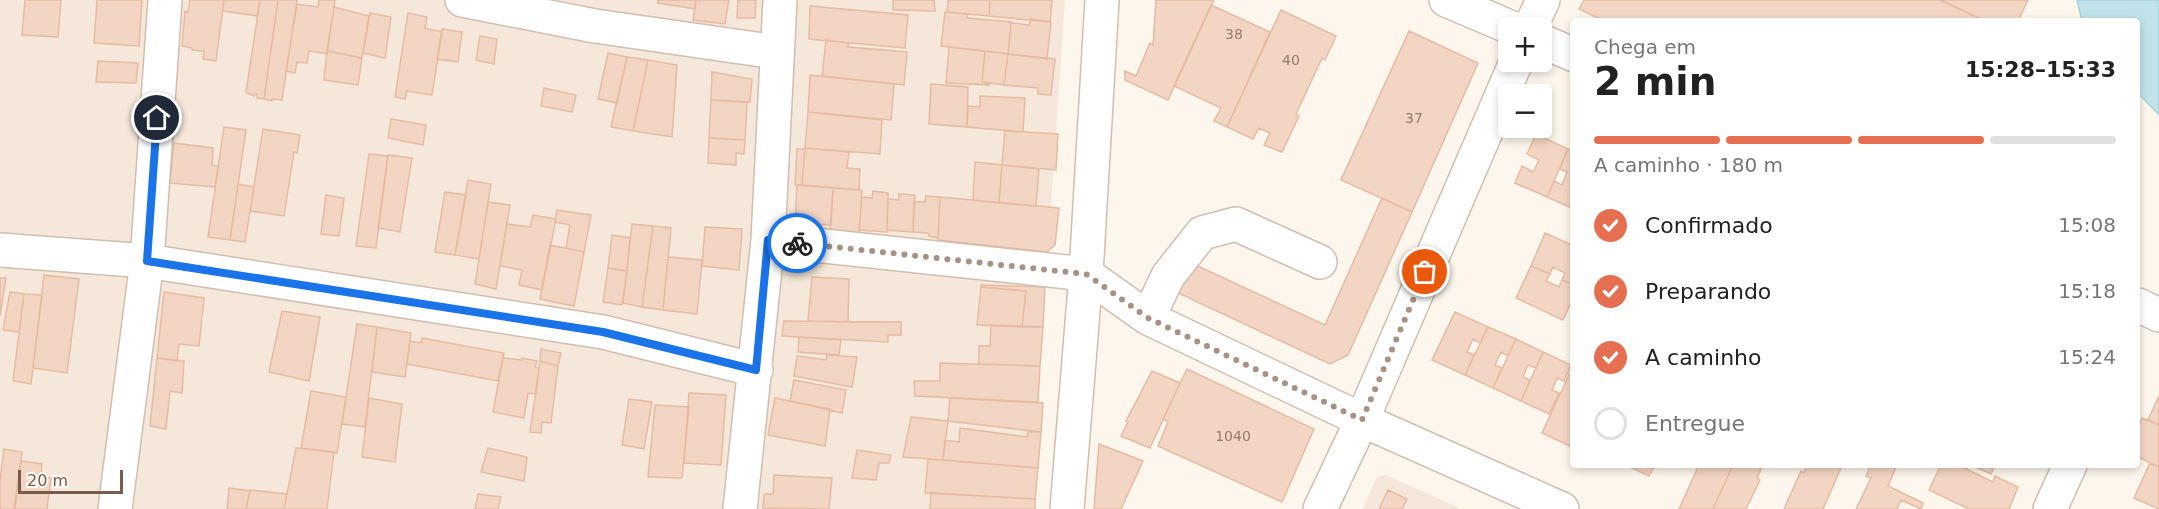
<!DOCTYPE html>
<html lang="pt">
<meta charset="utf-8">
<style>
:root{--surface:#fff;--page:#f6f6f6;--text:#222;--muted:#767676;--line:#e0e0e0;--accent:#e76f51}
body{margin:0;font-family:"DejaVu Sans",sans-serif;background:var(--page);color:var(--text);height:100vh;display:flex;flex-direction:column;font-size:22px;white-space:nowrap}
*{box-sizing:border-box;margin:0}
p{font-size:20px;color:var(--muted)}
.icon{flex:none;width:33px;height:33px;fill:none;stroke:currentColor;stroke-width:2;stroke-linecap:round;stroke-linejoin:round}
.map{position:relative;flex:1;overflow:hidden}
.panel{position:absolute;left:1570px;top:18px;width:570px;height:450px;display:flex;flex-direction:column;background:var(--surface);border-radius:6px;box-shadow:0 3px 9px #0003}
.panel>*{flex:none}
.tools{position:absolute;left:1498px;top:18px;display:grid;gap:12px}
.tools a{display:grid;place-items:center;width:54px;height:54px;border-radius:6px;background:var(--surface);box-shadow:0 3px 9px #0003;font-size:30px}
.scale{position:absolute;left:18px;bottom:15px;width:105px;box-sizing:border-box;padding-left:6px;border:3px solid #7a5c4d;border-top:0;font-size:16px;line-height:21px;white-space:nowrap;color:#7a5c4d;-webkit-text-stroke:4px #fffaf3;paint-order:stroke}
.pin{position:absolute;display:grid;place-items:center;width:51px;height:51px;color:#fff;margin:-26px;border:3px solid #fff;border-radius:50%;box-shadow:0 2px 6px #0007}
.courier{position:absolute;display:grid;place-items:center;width:60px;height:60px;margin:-30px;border:4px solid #1a73e8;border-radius:50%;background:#fff;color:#222;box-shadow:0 2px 8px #0007}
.summary em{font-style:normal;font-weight:700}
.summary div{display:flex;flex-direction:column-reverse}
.summary{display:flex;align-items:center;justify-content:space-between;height:102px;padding:0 24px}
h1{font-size:39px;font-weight:700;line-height:45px}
.bar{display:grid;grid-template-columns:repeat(4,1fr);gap:9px 6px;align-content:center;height:72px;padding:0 24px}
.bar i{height:8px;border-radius:4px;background:var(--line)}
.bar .selected{background:var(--accent)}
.bar p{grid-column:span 4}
ol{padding:0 24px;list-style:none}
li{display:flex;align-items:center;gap:18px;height:66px}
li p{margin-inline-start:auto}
li .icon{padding:6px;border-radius:50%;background:var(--accent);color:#fff;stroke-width:4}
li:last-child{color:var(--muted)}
li i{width:33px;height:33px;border:3px solid var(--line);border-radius:50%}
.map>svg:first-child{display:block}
</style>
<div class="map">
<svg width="2159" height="509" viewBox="0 0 2159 509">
<rect width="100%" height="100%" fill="#fdf6ec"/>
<!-- residential -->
<path fill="#f5e8da" d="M0,0h1065l-35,509h-1030z
M1386,475l76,34h-99l14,-32z"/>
<!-- water -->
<path fill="#bfe3e8" stroke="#a5d3da" stroke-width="1.5" d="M2077,0h82v115l-21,-22v-72h-56z"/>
<!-- building -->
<path fill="#f3d5c3" stroke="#e6bba3" stroke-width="1.5" d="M25,0h36l-3,37 -36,-2z
M97,0h45l-3,46 -45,-3z
M190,0h34l-8,61 -13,-2 1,-8 -12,-1v-2l-10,-2 3,-35 3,1z
M224,0h36l-3,16 -34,-5z
M260,0h18l-14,99 -7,-1v-4h-2l-1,2 -8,-4z
M278,0h19l-15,100 -10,-1v2l-8,-2z
M319,0h16l-8,54 -18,-3 -2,12 -10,-1 -2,11 -9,-2 11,-67 21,3z
M658,0h38l-1,9 -37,-6z
M696,0h33l-4,24 -32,-4z
M738,0h18l-1,18h-18z
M893,0h41l1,11 -42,-1z
M948,0h42l-1,16 -42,-4z
M990,0h62l-2,22 -61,-6z
M1156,0h58l-46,100 -43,-20v-9l11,5 14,-33 3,2z
M1584,0h356l45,21h-381l-25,-12z
M1940,0h88l-10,21h-33z
M1211,5l59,27 -43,95 -13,-6 7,-13 -47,-22z
M810,6l98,9 -3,33 -96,-9z
M334,7l35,9 -7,42 -35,-7z
M1281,10l55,26 -11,24 -3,-2 -26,56 3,2 -17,36 -18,-7 6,-12 -11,-5 -6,11 -26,-12z
M945,12l23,2 -1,4 44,4 -3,32 -67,-8z
M370,13l21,4 -6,41 -22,-5z
M408,13l19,4 -2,11 17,4 -10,63 -25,-4 -2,8 -10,-2z
M1030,19l21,3 -4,37 -39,-5 3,-31 19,2z
M442,29l20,3 -4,30 -21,-3z
M1409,31l69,32 -66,149 -71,-32z
M480,36l17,3 -3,25 -18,-4z
M826,40l22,3v4l59,5 -3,33 -82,-9z
M949,47l36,4 -3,31 8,3 -44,-2z
M327,51l35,7 -4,27 -34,-5z
M985,51l23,3 -4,31 -22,-3z
M608,53l19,4 -10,46 -19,-4z
M1008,54l47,5 -4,36 -13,-1v-6l-34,-3z
M627,57l21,3 -15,71 -22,-4z
M648,60l29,5 -5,72 -39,-6z
M98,61l40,2 -2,20 -40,-1z
M712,72l40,7 -2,23 -39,-2z
M810,75l84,9 -3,36 -83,-8z
M931,84l37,3 -1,40 -38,-3z
M544,88l32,7 -4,17 -31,-6z
M980,96l45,2 -2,34 -56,-5 1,-21 12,1z
M711,100l36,2 -2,38 -36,-2z
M808,112l74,8 -2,34 -75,-6z
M391,119l35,6 -3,20 -35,-7z
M224,127l22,3 -16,110 -22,-3z
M263,129l37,6 -3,18 -3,-1 -10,64 -34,-5z
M1005,131l53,3 -2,36 -54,-5z
M1536,134l32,15 -21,48 -32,-14 7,-17 11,6 6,-12 -12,-6z
M709,138l36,2 -1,14 -8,-1v12l-28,-2z
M174,143l39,5 -1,17 6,1 -3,21 -45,-4z
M805,148l44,4 -2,16 13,1 -1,21 -57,-5z
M797,149h8l-3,36h-7z
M1568,149l6,2v58l-27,-12 7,-16 8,4 5,-13 -7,-3z
M369,154l19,2 -12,92 -20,-2z
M388,155l24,3 -12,74 -22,-4z
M975,162l27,3 -3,38 -26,-3z
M1002,165l37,4 -3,37 -37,-3z
M468,180l23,4 -12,75 -24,-4z
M238,184l16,3 -9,55 -15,-2z
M797,185l36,3 -2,37 -36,-2z
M833,188l29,2 -3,45 -29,-3z
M873,191l15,2 -1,39 -28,-2 3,-33 10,1z
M445,192l21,3 -11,60 -20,-3z
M899,194l16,1 -2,37 -26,-2 1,-31 11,1z
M326,195l18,3 -5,38 -18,-2z
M926,196l14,1 -2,41 -9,-2 -1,-3 -15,-1 1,-30h11z
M940,197l119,11 -4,37 -8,7 -109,-12z
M1382,198l30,14 -64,143 -18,9 -154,-72 13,-30 136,63z
M488,202l22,3 -14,84 -21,-5z
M557,210l34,5 -7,37 -18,-4 4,-23 -15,-3z
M533,215l23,4 -14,71 -23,-5 3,-15 -22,-4 7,-42 23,3z
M632,224l21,2 -11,81 -19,-4z
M653,226l18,2 -8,82 -21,-3z
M705,227l37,2 -3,41 -37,-4z
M1545,233l29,13v39l-12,-5 3,-7 -12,-6 -3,7 -19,-8z
M612,235l18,3 -3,33 -19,-3z
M550,245l34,7 -10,54 -34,-7z
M668,257l34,3 -5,54 -34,-4z
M1531,266l19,8 -4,7 13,6 3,-7 12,5v11l-11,24 -47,-22z
M608,268l19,3 -5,34 -19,-3z
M44,275l35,4 -12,94 -34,-5z
M812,277l37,2 -1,43 -40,-1z
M0,278h6l-6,38z
M981,285l64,2 -2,40h-21l4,-36 -45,-4z
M981,287l45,4 -4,36 -45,-2z
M10,292l14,2 -5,38 -16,-2z
M164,292l40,6 -5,48 -20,-2 -2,17 -20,-3z
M24,294l18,1 -11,89 -18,-3z
M282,311l38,6 -11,64 -40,-9z
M1455,312l33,15 -8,16 -7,-4 -6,13 7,3 -9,20 -33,-15z
M784,321l117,1v13h-13v7l-106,-6z
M357,324l20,3 -12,100 -23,-3z
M991,325l52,2 -3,39 -61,-2v-18h11z
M377,327l34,6 -6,44 -33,-5z
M1488,327l28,12 -8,17 -7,-4 -6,13 7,3 -9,20 -28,-13z
M799,337l42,3 -2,15 -41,-3z
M422,338l82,15 -6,28 -91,-17 3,-23 11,2z
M1516,339l27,13 -7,16 -8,-3 -5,12 7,3 -9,21 -28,-13z
M541,349l20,4 -3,13 -18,-5z
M1543,352l28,13 -7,16 -7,-3 -5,12 7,3 -10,21 -28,-13z
M827,355l30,2 -5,30 -58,-11 3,-20 29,4z
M157,358l27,3 -2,32 -12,-2 -4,38 -16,-3z
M503,358l19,2v-2l15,3 -2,6 4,1 -3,26 -8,-1 -4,25 -31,-6z
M540,361l18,5 -7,57 -9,-1 -1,11 -11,-1z
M940,363l100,3 -2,36 -123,-6 -1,-15h26z
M1187,369l127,60 -32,73 -124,-56 10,-24 -5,-3z
M1152,371l28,12 -30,65 -29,-12 7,-14 -2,-1z
M1574,372v76l-32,-15 28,-60 3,1z
M794,380l52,10 -4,23 -52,-12z
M311,391l35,6 -9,56 -36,-5z
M689,393l37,2 -5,70 -37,-2z
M2159,396v29l-11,-5z
M369,398l33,6 -7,58 -33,-5z
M775,398l55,11 -5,37 -57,-11z
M950,398l93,5 -2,29 -93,-11z
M629,399l23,3 -8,47 -22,-4z
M655,405l34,2 -7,71 -34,-1z
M911,417l37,4 -5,39 -40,-3z
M2142,418l17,7v42l-21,-10v-30z
M960,428l67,9 1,-5h13l-3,36 -95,-8 2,-20 14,2z
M1099,444l44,17 -22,48h-27z
M296,448l38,4 -7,57h-43z
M488,448l39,9 -3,24 -43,-9z
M4,449l18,3 -8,57h-14v-27z
M857,450l34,5 -2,8h-10l-3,17 -24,-2z
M928,459l110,9 -3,31 -110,-6z
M21,461l21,3 -1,12 10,2 -4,31h-32z
M2150,463l9,4v42l-25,-11z
M1626,465h29l-6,11z
M1699,465h34l-20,44h-34z
M1733,465h30l-6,13 3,2 -14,29h-33z
M1807,465h27l7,3 -18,41h-39l17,-38 3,2z
M1871,465h26l-9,21 35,17 -2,6 -20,-9 -4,9h-41l15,-31 -5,-2z
M1941,465h17l35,17 2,-6 23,11 -9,22h-40l-40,-19z
M1971,465h24l-4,9z
M774,475l58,3 -3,31 -66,-1 1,-14h9z
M229,488l21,3 -4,18h-19z
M250,490l37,4 -3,15h-38z
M1388,490l19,9 -5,10h-23z
M931,493l104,6v10h-105z
M478,494l23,3 -3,12h-23z"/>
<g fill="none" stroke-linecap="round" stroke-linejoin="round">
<!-- minor casing -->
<g stroke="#d1beb0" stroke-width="36">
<path id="minor" d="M462,0l133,26 181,26
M1446,0l66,28
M1530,28l13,-28
M1542,41l32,14
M768,240l318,34 62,44 214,102 200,89
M0,250l147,11 456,71 153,38
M2138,305l21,10
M1148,318l20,-42 34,-43 34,-9 84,38
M115,509l32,-248 18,-261
M740,509l28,-269 12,-240
M1067,509l19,-235 16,-274
M1320,509l42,-89 154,-358
M2050,509l20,-44"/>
</g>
<!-- minor -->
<use href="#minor" stroke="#fff" stroke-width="33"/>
</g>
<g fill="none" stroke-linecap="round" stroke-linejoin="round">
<!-- done -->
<path stroke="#a89285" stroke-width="6" stroke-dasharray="0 10.8" d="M797,243l289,31 62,44 214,102 63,-148"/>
<!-- route -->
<path stroke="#1a73e8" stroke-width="8" d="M157,118l-10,143 456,71 153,38 12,-130 29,3"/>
</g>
<g text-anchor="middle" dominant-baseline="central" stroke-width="6" stroke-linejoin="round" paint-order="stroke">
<!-- number labels -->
<g font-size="14" fill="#987a6a">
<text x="1234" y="34">38</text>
<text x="1291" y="60">40</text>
<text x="1414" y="118">37</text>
<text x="1233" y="436">1040</text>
</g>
</g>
</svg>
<div class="tools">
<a>+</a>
<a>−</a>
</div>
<div class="scale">20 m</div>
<div class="pin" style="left:1425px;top:272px;background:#ea580c"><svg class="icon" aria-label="bag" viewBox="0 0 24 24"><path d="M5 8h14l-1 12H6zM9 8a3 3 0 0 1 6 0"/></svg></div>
<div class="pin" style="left:157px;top:118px;background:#1f2937"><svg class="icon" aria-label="home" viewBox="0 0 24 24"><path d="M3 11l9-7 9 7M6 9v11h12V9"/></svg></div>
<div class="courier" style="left:797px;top:243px"><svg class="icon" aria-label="bike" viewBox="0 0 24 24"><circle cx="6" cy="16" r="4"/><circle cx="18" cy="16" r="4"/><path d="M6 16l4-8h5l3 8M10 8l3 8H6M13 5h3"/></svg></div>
<section class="panel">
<div class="summary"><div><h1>2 min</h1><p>Chega em</p></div><em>15:28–15:33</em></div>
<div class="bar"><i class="selected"></i><i class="selected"></i><i class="selected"></i><i></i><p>A caminho · 180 m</p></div>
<ol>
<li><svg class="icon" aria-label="check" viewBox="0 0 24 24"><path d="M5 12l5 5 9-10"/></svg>Confirmado<p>15:08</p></li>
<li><svg class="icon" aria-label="check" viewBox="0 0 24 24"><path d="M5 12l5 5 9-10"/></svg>Preparando<p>15:18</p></li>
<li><svg class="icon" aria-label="check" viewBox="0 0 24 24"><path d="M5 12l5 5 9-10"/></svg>A caminho<p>15:24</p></li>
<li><i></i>Entregue</li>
</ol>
</section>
</div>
